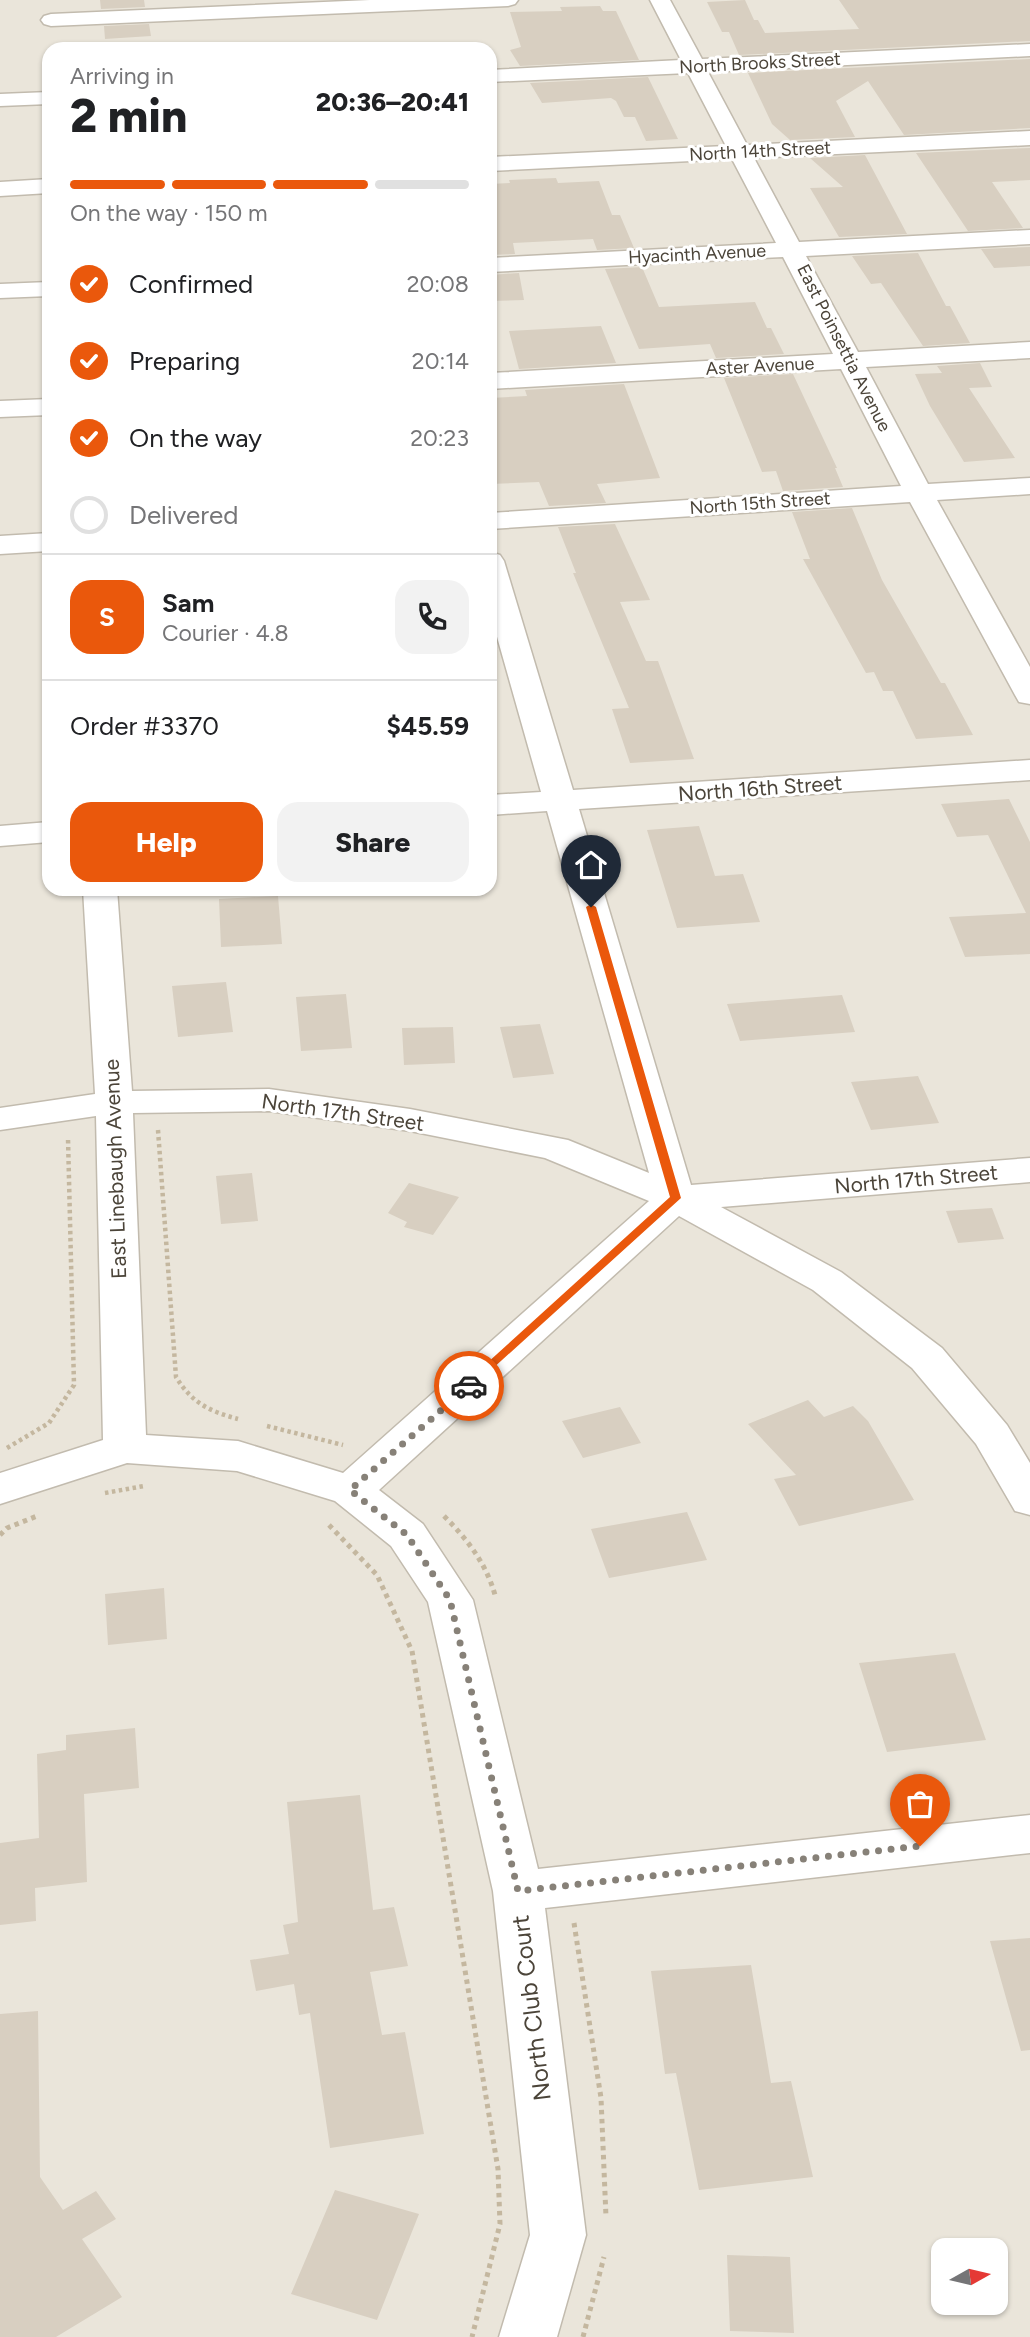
<!DOCTYPE html>
<meta charset="utf-8">
<style>
:root{--surface:#fff;--page:#f2f2f2;--text:#202124;--muted:#757577;--line:#e0e0e0;--accent:#ea580c}
body{margin:0;font-family:Figtree,sans-serif;background:var(--page);color:var(--text);height:100vh;display:flex;flex-direction:column;font-size:26px;white-space:nowrap}
*{box-sizing:border-box;margin:0}
p{font-size:23px;color:var(--muted)}
.icon{flex:none;width:38px;height:38px;fill:none;stroke:currentColor;stroke-width:2;stroke-linecap:round;stroke-linejoin:round}
.map{position:relative;flex:1;overflow:hidden}
.details{position:absolute;left:42px;top:42px;width:455px;height:854px;display:flex;flex-direction:column;background:var(--surface);border-radius:21px;box-shadow:0 2px 5px #0004}
.details>*{flex:none}
.needle{width:46px;rotate:82deg}
.tools{position:absolute;left:931px;top:2238px;display:grid;gap:14px}
.tools a{display:grid;place-items:center;width:77px;height:77px;border-radius:14px;background:var(--surface);box-shadow:0 2px 5px #0004;font-size:35px}
.pin{position:absolute;display:grid;place-items:center;width:60px;height:60px;color:#fff;margin:-72px -30px;border-radius:50% 50% 50% 0;rotate:-45deg;box-shadow:0 0 7px #0007}
.pin .icon{rotate:45deg}
.courier{position:absolute;display:grid;place-items:center;width:70px;height:70px;margin:-35px;border:5px solid #ea580c;border-radius:50%;background:#fff;color:#222;box-shadow:0 2px 9px #0007}
.summary em{font-style:normal;font-weight:800}
.summary div{display:flex;flex-direction:column-reverse}
.summary{display:flex;align-items:center;justify-content:space-between;height:119px;padding:0 28px}
h1{font-size:46px;font-weight:800;line-height:52px}
.bar{display:grid;grid-template-columns:repeat(4,1fr);gap:10px 7px;align-content:center;height:84px;padding:0 28px}
.bar i{height:9px;border-radius:5px;background:var(--line)}
.bar .active{background:var(--accent)}
.bar p{grid-column:span 4}
.line{display:flex;align-items:center;gap:18px;padding:0 28px;border-top:2px solid var(--line)}
.line div{flex:1}
.round{display:grid;place-items:center;flex:none;width:74px;height:74px;border-radius:21px;background:var(--page)}
ol{padding:0 28px;list-style:none}
li{display:flex;align-items:center;gap:21px;height:77px}
li p{margin-inline-start:auto}
li .icon{padding:7px;border-radius:50%;background:var(--accent);color:#fff;stroke-width:4}
li:last-child{color:var(--muted)}
li i{width:38px;height:38px;border:4px solid var(--line);border-radius:50%}
.button{display:flex;gap:14px;margin-top:auto;padding:14px 28px}
.button a{flex:1;height:80px;border-radius:21px;background:var(--accent);color:#fff;font-size:28px;font-weight:800;line-height:80px;text-align:center}
.button a+a{background:var(--page);color:var(--text)}
.map>svg:first-child{display:block}
</style>
<div class="map">
<svg width="1030" height="2337" viewBox="0 0 1030 2337">
<rect width="100%" height="100%" fill="#f6f3ec"/>
<!-- residential -->
<path fill="#eae5da" fill-rule="evenodd" d="M0,0h1030v2337h-1030zM49,49h441v840h-441zM943,2250h53v53h-53z"/>
<!-- building -->
<path fill="#d8cfc1" d="M100,0h44l1,7 -44,2z
M745,0l9,20h4l7,13 94,-4 -20,-29h191v41l-291,14 -10,-23h-7l-15,-30z
M600,6l3,5h13l23,49 -119,6 -10,-16 11,-3 -11,-35 52,-1 -2,-4z
M149,24l2,12 -46,3 -1,-13z
M1030,59v69l-126,7 -36,-54 -32,20 19,36 -65,3 -18,-16 -24,-51z
M648,77l30,62 -32,2 -11,-24h-11l-8,-16 -5,-3 -69,5 -12,-20z
M1030,148v32l-38,2 31,46 -55,3 -52,-78z
M865,155l16,30 26,49 -68,3 -29,-49 33,-1 -33,-29z
M556,178l2,5 41,-2 13,34h8l14,33 -37,2 -4,-11 -80,4 2,11 -25,1v-71l20,-1 -1,-3z
M1030,247v19l-36,2 -13,-19z
M918,253l28,53h4l20,37 -47,3 -42,-63 -10,1 -19,-28z
M642,267l17,40 96,-5 12,26h4l13,26 -68,4 -6,-14 -71,5 -34,-80z
M519,273l5,27 -34,1v-26z
M601,326l15,37 -97,6 -10,-38z
M980,363l12,24 -23,1 46,70 -51,4 -34,-56 -15,-32 27,-1 -5,-7z
M793,374l44,94h-2l8,19 -60,4 -7,-20 -14,1 -38,-94z
M624,384l36,94 -63,6 9,19 -57,3 -10,-24 -49,2v-86l37,-2 -2,-6z
M852,508l30,72 59,103h4l28,52 -57,4 -23,-48h-10l-9,-19 -8,1 -63,-114h7l-18,-47z
M615,524l35,76 -30,2 26,59h12l36,98 -64,4 -18,-54 17,-1 -56,-135h3l-18,-46z
M1009,799l21,43v112l-65,3 -16,-40 77,-4 -38,-78 -31,2 -16,-33z
M699,826l16,50 28,-2 17,48 -83,6 -30,-98z
M278,896l4,48 -61,3 -2,-48z
M226,982l7,50 -55,5 -6,-51z
M346,994l6,54 -51,3 -5,-54z
M842,995l13,37 -115,9 -13,-37z
M540,1024l14,50 -41,4 -13,-51z
M453,1027l2,36 -51,2 -2,-37z
M918,1076l21,47 -68,7 -20,-48z
M252,1173l6,48 -37,3 -5,-48z
M409,1183l50,14 -26,38 -29,-8 3,-5 -19,-9z
M992,1208l12,31 -46,4 -12,-32z
M808,1400l16,17 29,-11 15,15 46,79 -115,26 -25,-47 22,-4 -48,-51z
M620,1407l21,36 -58,15 -21,-37z
M687,1512l20,48 -98,18 -18,-49z
M164,1588l3,51 -59,6 -3,-51z
M955,1653l31,87 -99,12 -28,-89z
M135,1728l4,60 -55,6 3,88 -52,6 1,33 -36,4v-82l39,-5 -2,-84 29,-4v-15z
M360,1795l13,115 21,-3 14,59 -38,6 12,63 23,-3 19,102 -94,14 -20,-135 -11,2 -5,-31 -38,7 -6,-31 39,-6 -6,-29 15,-3 -11,-120z
M1030,1938v112l-9,1 -31,-110z
M751,1965l20,118 20,-2 22,96 -114,13 -23,-117 -11,1 -14,-103z
M38,2011l2,166 23,33 33,-19 20,28 -34,20 40,58 -66,40h-56v-323z
M335,2190l84,24 -42,106 -86,-26z
M727,2255l63,2 4,76 -64,-2z"/>
<g fill="none" stroke-linecap="round" stroke-linejoin="round">
<!-- minor casing -->
<g stroke="#c2bbae" stroke-width="3">
<path id="minor" d="M370,0h148l-3,4 -7,2 -457,20 -7,-2 -3,-4 3,-4 7,-2z
M650,0h20l32,59 328,-15v12l-322,16 39,73 283,-14v14l-276,13 45,84 231,-12v14l-224,12 52,96 172,-10v16l-164,9 62,117 102,-6v16l-93,6 93,167v37l-11,-2 -4,-7 -105,-193 -420,27v-16l411,-27 -60,-117 -351,20v-16l343,-19 -50,-97 -293,15v-14l286,-15 -44,-84 -242,12v-14l236,-11 -38,-73 -198,9v-12l191,-10z
M49,92v12l-49,2v-12z
M49,179v14l-49,3v-14z
M49,282v14l-49,2v-14z
M49,399v16l-49,2v-16z
M49,533v18l-49,3v-18z
M490,552l10,3 4,6 69,229 457,-30v20l-451,29 112,376 339,-27v24l-309,25 120,65 101,76 65,77 23,38v52l-15,-4 -39,-67 -64,-76 -99,-78 -134,-74 -300,274 44,34 50,76 65,269 492,-54v38l-485,55 41,327 -29,102h-58l31,-102 -37,-344 -65,-289 -37,-56 -56,-45 -98,-30 -110,-8 -127,41v-31l103,-33 -7,-324 -96,14v-22l95,-14 -12,-205h34l15,202 137,-2 141,20 158,31 81,33 -102,-362 -57,4v-20l51,-3 -51,-180zM269,1111l141,20 135,27 104,43 -306,272 -105,-32 -92,-6 -13,-322z
M49,822v20l-49,4v-20z"/>
</g>
<!-- path-far1 -->
<path stroke="#c4b79f" stroke-width="4.5" stroke-dasharray="3.5 3.5" stroke-linecap="butt" d="M158,1130l18,247c16,26 33,34 62,42
M267,1426l76,19
M7,1448l42,-25 25,-38 -6,-247
M105,1493l39,-7"/>
<!-- path -->
<path stroke="#c4b79f" stroke-width="5" stroke-dasharray="4.5 4.5" stroke-linecap="butt" d="M444,1516c23,23 42,47 51,79
M329,1525l48,50 35,76 86,518 2,55 -28,113
M0,1535l7,-7 30,-12
M574,1923l27,175 5,119
M583,2337l21,-80"/>
<!-- minor -->
<use href="#minor" fill="#fff" fill-rule="evenodd"/>
</g>
<!-- route -->
<path fill="#ea580c" d="M591,904l5,3 85,291 -212,192 -4,-2v-5l205,-186 -84,-290z"/>
<g fill="none" stroke-linecap="round" stroke-linejoin="round">
<!-- done -->
<path stroke="#878178" stroke-width="7" stroke-dasharray="0 12.6" d="M469,1386l-119,104 57,45 43,65 68,291 402,-45"/>
</g>
<g text-anchor="middle" dominant-baseline="central" stroke-width="6" stroke-linejoin="round" paint-order="stroke">
<!-- far-street labels -->
<g font-size="18" fill="#4b4439" stroke="#fff">
<text transform="translate(760 63) rotate(-3)">North Brooks Street</text>
<text transform="translate(760 151) rotate(-3)">North 14th Street</text>
<text transform="translate(697 254) rotate(-3)">Hyacinth Avenue</text>
<text transform="translate(844 348) rotate(63)">East Poinsettia Avenue</text>
<text transform="translate(760 366) rotate(-3)">Aster Avenue</text>
<text transform="translate(760 503) rotate(-4)">North 15th Street</text>
</g>
<!-- street labels -->
<g font-size="21" fill="#4b4439" stroke="#fff">
<text transform="translate(760 788) rotate(-4)">North 16th Street</text>
<text transform="translate(343 1112) rotate(8)">North 17th Street</text>
<text transform="translate(115 1169) rotate(-92)">East Linebaugh Avenue</text>
<text transform="translate(916 1179) rotate(-5)">North 17th Street</text>
</g>
<!-- near-street labels -->
<g font-size="24" fill="#4b4439" stroke="#fff">
<text transform="translate(531 2008) rotate(-97)">North Club Court</text>
</g>
</g>
</svg>
<div class="tools">
<a><svg class="needle" viewBox="-14 -14 28 28"><path d="M0-13l5 13h-10z" fill="#e53935"/><path d="M0 13l5-13h-10z" fill="#757577"/></svg></a>
</div>
<div class="pin" style="left:920px;top:1846px;background:#ea580c"><svg class="icon" aria-label="bag" viewBox="0 0 24 24"><path d="M5 8h14l-1 12H6zM9 8a3 3 0 0 1 6 0"/></svg></div>
<div class="pin" style="left:591px;top:907px;background:#1f2937"><svg class="icon" aria-label="home" viewBox="0 0 24 24"><path d="M3 11l9-7 9 7M6 9v11h12V9"/></svg></div>
<div class="courier" style="left:469px;top:1386px"><svg class="icon" aria-label="car" viewBox="0 0 24 24"><path d="M5 17H2v-5l4-1 3-4h7l3 4 3 1v5h-3M9 17h6M6 11h13"/><circle cx="7" cy="17" r="2"/><circle cx="17" cy="17" r="2"/></svg></div>
<section class="details">
<div class="summary"><div><h1>2 min</h1><p>Arriving in</p></div><em>20:36–20:41</em></div>
<div class="bar"><i class="active"></i><i class="active"></i><i class="active"></i><i></i><p>On the way · 150 m</p></div>
<ol>
<li><svg class="icon" aria-label="check" viewBox="0 0 24 24"><path d="M5 12l5 5 9-10"/></svg>Confirmed<p>20:08</p></li>
<li><svg class="icon" aria-label="check" viewBox="0 0 24 24"><path d="M5 12l5 5 9-10"/></svg>Preparing<p>20:14</p></li>
<li><svg class="icon" aria-label="check" viewBox="0 0 24 24"><path d="M5 12l5 5 9-10"/></svg>On the way<p>20:23</p></li>
<li><i></i>Delivered</li>
</ol>
<div class="line" style="height:126px"><b class="round" style="background:var(--accent);color:#fff">S</b><div><b>Sam</b><p>Courier · 4.8</p></div><a class="round"><svg class="icon" aria-label="phone" viewBox="0 0 24 24"><path d="M5 4h4l2 5-3 2q2 4 5 5l2-3 5 2v4C11 20 4 13 5 4z"/></svg></a></div>
<div class="line" style="height:91px"><div>Order #3370</div><b>$45.59</b></div>
<div class="button"><a>Help</a><a>Share</a></div>
</section>
</div>
